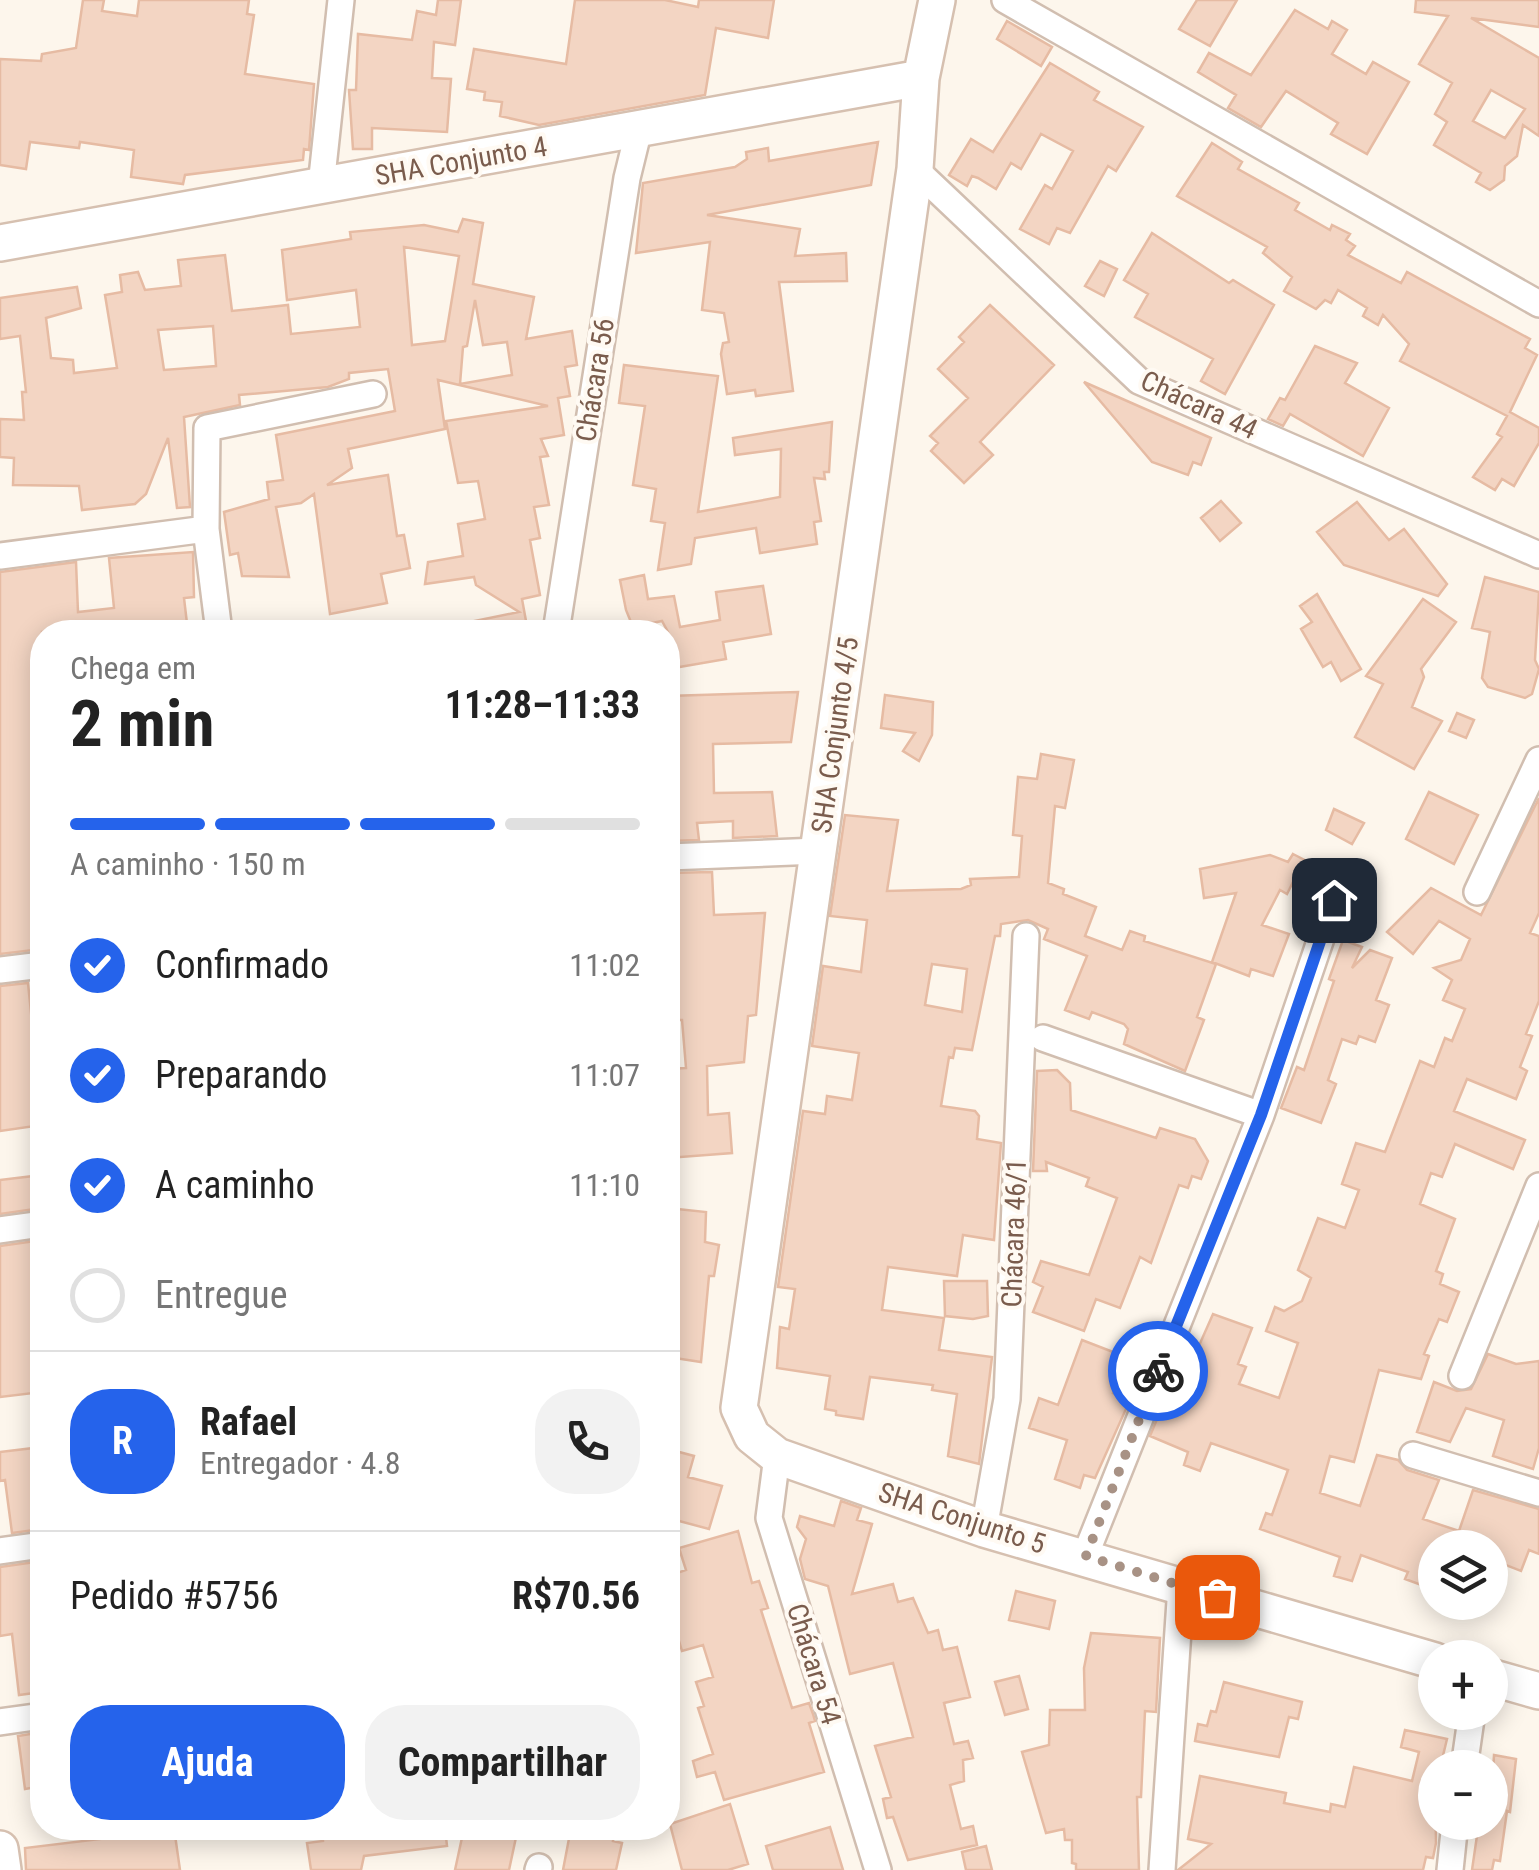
<!DOCTYPE html>
<html lang="pt">
<meta charset="utf-8">
<style>
:root{--surface:#fff;--page:#f2f2f2;--text:#222;--muted:#767676;--line:#e0e0e0;--accent:#2563eb}
body{margin:0;font-family:"Roboto Condensed",sans-serif;background:var(--page);color:var(--text);height:100vh;display:flex;flex-direction:column;font-size:38px;white-space:nowrap}
*{box-sizing:border-box;margin:0}
p{font-size:32px;color:var(--muted)}
.icon{flex:none;width:55px;height:55px;fill:none;stroke:currentColor;stroke-width:2;stroke-linecap:round;stroke-linejoin:round}
.map{position:relative;flex:1;overflow:hidden}
.panel{position:absolute;left:30px;top:620px;width:650px;height:1220px;display:flex;flex-direction:column;background:var(--surface);border-radius:40px;box-shadow:0 5px 25px #0003}
.panel>*{flex:none}
.fabs{position:absolute;left:1418px;top:1530px;display:grid;gap:20px}
.fabs a{display:grid;place-items:center;width:90px;height:90px;border-radius:50%;background:var(--surface);box-shadow:0 5px 25px #0003;font-size:50px}
.pin{position:absolute;display:grid;place-items:center;width:85px;height:85px;color:#fff;margin:-42px;border-radius:20px;box-shadow:0 5px 15px #0006}
.courier{position:absolute;display:grid;place-items:center;width:100px;height:100px;margin:-50px;border:8px solid #2563eb;border-radius:50%;background:#fff;color:#222;box-shadow:0 2px 12px #0007}
.summary em{font-style:normal;font-weight:700}
.summary div{display:flex;flex-direction:column-reverse}
.summary{display:flex;align-items:center;justify-content:space-between;height:170px;padding:0 40px}
h1{font-size:65px;font-weight:700;line-height:75px}
.bar{display:grid;grid-template-columns:repeat(4,1fr);gap:15px 10px;align-content:center;height:120px;padding:0 40px}
.bar i{height:12px;border-radius:8px;background:var(--line)}
.bar .active{background:var(--accent)}
.bar p{grid-column:span 4}
.line{display:flex;align-items:center;gap:25px;padding:0 40px;border-top:2px solid var(--line)}
.line div{flex:1}
.round{display:grid;place-items:center;flex:none;width:105px;height:105px;border-radius:40px;background:var(--page)}
ol{padding:0 40px;list-style:none}
li{display:flex;align-items:center;gap:30px;height:110px}
li p{margin-inline-start:auto}
li .icon{padding:10px;border-radius:50%;background:var(--accent);color:#fff;stroke-width:4}
li:last-child{color:var(--muted)}
li i{width:55px;height:55px;border:5px solid var(--line);border-radius:50%}
.button{display:flex;gap:20px;margin-top:auto;padding:20px 40px}
.button a{flex:1;height:115px;border-radius:40px;background:var(--accent);color:#fff;font-size:40px;font-weight:700;line-height:115px;text-align:center}
.button a+a{background:var(--page);color:var(--text)}
.map>svg:first-child{display:block}
</style>
<div class="map">
<svg width="1539" height="1870" viewBox="0 0 1539 1870">
<rect width="100%" height="100%" fill="#fdf6ec"/>
<!-- building -->
<path fill="#f3d5c3" stroke="#e6bba3" stroke-width="2.5" fill-rule="evenodd" d="M83,0h21l-2,11 35,5 2,-16h110l-2,14 7,1 -9,59 69,10 -5,66 -5,-1 -1,11 -118,15 -2,9 -52,-7 3,-27 -54,-8 -1,6 -49,-6 -4,27 -26,-4v-106l41,2 1,-7 34,-6z
M438,0h23l-6,45 -21,-3 -2,36 19,1 -4,53 -75,-4v21h-19l-4,-59h7l2,-56 54,6 5,-29 19,4z
M575,0h90l33,7 1,-7h75l-6,38 -52,-10 -11,67 -166,30 -39,-9 2,-14 -18,-2 1,-8 -18,-3 7,-40 92,15z
M1197,0h40l-27,46 -31,-17z
M1416,0h123v27l-68,-9 68,40v78l-16,-11 -6,31 -12,10 -1,14 -14,10 -14,-8 5,-9 -47,-28 13,-23 -12,-8 17,-31 -33,-19 29,-48 -33,-4zM1491,90l34,19 -20,29 -32,-17z
M1295,10l33,19 4,-8 15,9 -15,24 34,20 7,-12 36,20 -42,72 -36,-20 7,-11 -52,-32 -25,36 -33,-19 8,-13 -38,-23 11,-19 42,22z
M1007,21l45,26 -11,19 -44,-27z
M1050,63l49,29 -5,8 49,27 -27,44 -8,-5 -38,67 -13,-5 -8,16 -29,-15 25,-44 7,4 21,-38 -32,-17 -20,35 -10,-6 -15,26 -18,-11 -6,-2 -5,10 -18,-11 22,-36 22,13z
M878,142l-7,43 -164,30 93,14 -5,27 51,-3 1,28 -68,1 14,109 -37,5 -1,-6 -28,4 -6,-40 2,-11 6,-1 -5,-29 -22,-3 8,-68 -74,11 7,-70 92,-16 12,-8 -1,-7 22,-4 1,13z
M1212,143l30,19 -4,7 61,34 -4,7 35,20 2,-5 18,9 -4,6 9,6 -7,9 53,28 6,-11 123,67 -5,9 12,7 -27,57 29,16v15l-25,43 -12,-7 -7,11 -22,-13 29,-40 -5,-3 10,-18 -107,-55 9,-17 -26,-29 -5,10 -15,-9 4,-8 -29,-18 -7,13 -6,-3 -9,9 -32,-18 8,-14 -29,-24 4,-6 -90,-51z
M463,219l20,4 -10,61 61,13 -8,42 46,-8 5,34 -12,2 5,29 -12,2 6,37 -23,4 7,17 -8,1 9,48 -15,2 6,31 -10,2 10,55 -18,4 6,33h-67l-1,-8 59,-12 -43,-27 -2,-8 -49,7 3,-22 35,-6 -5,-32 27,-5 -7,-38 -20,2 -12,-62 102,-15 -110,-26 7,49 -97,20 4,19 -25,17 61,-10 9,61 7,-1 6,33 -29,6 6,29 -57,11 -16,-120 -13,9 -25,4 13,70 -47,-1 -4,-23 -8,2 -6,-43 45,-13 -2,-17 16,-2 -7,-45 119,-24 -7,-42 -39,4v6l-21,8 -89,8 1,10 -56,12 6,90 -13,1 -9,-70 -22,56 -11,10 -53,6 -3,-24 -66,-1 1,-27 -14,-1v-38l24,1 -2,-28h4l-6,-56 -20,3v-41l77,-11 4,21 -35,10 5,40 22,2 1,13 43,-5 -12,-73 17,-3 -2,-17 18,-3 7,18 36,-4 -3,-26 47,-5 7,56 56,-6 3,29 69,-7 -4,-37 -69,10 -5,-50 69,-11 -1,-7 74,-7 34,7zM404,247l55,9 -14,85 -33,4zM475,300l8,45 24,-3 5,33 -52,9 3,-37 4,-1zM213,326l3,40 -52,4 -6,-40z
M1152,233l77,50 4,-3 41,25 -49,89 -24,-13 12,-22 -78,-42 13,-23 -24,-14z
M1100,261l17,8 -13,27 -19,-10z
M990,305l64,60 -74,77 13,13 -29,28 -33,-32 7,-8 -8,-7 38,-38 -30,-29 26,-27 -5,-5z
M1315,346l42,17 -12,20 44,25 -26,48 -73,-42 -7,12 -15,-7 12,-21 5,2z
M624,365l94,11 -20,136 82,-15 1,-48 -46,6 -2,-17 99,-16 -3,50h-5l1,7 -11,-1 7,43 -7,1 3,22 -57,9 -4,-25 -61,10 -4,26 -33,6 7,-47 -14,-2 5,-32 -23,-4 12,-79 -26,-3z
M1084,382l127,56 -10,27 -8,-3 -5,13 -36,-13z
M1221,501l20,22 -21,18 -19,-23z
M1357,502l32,38 15,-11 43,55 -9,12 -94,-31 -27,-33z
M193,552l1,45 -10,1 4,34h-86l-1,-6 -59,6v317l-42,5v-382l76,-10 2,50 36,-4 -5,-50z
M644,575l4,24 26,-3 6,31 40,-7 -4,-28 47,-6 8,48 -48,8 3,17 -58,10v-37l-6,-11 -29,6 -7,-17 -6,-30z
M1485,577l54,15 -4,68 4,9 -7,25 -7,4 -37,-11 -6,-9 8,-46 -18,-4z
M1317,594l44,75 -20,12 -10,-19 -8,5 -22,-38 11,-7 -12,-16z
M1423,599l33,23 -35,47 3,8 -12,30 30,14 -28,48 -59,-32 28,-53 -17,-8z
M798,692l-7,50 -78,2 1,49 58,-1 5,44 -44,2v-17l-36,2 2,17 -31,1v-145z
M885,695l48,7 -1,33 -13,26 -16,-10 12,-18 -34,-5z
M1457,713l17,7 -8,18 -17,-7z
M1041,754l33,6 -9,48 -10,-2 -7,77 16,6 -1,5 33,13 -11,29 37,14 8,-19 15,5 -1,5 72,23 -19,53 7,3 -19,51 -61,-27 4,-15 -4,-5 -32,-12 -3,7 -24,-9 22,-54 -43,-17 4,-10 -20,-9 -27,4 -1,12h-5l-23,114 -17,-2 -2,10 -4,-1 -8,49 34,5 4,5 -2,23 24,4 -7,97 -31,-5 -6,41 -69,-9 -6,43 62,8 -5,32 53,7 -13,107 -31,-8 9,-62 -25,-4 1,-5 -63,-8 -7,42 -27,-4v-4l-11,-2 5,-33 -53,-8 3,-41 9,2 6,-40 -17,-2 25,-176 22,3 2,-18 25,4 7,-47 -47,-7 11,-80 38,6 6,-52 -37,-4 15,-101 53,5 -11,71 74,-2 10,-4 -1,-6 49,-2 3,-41 -9,-1 5,-58 19,2zM932,964l35,5 -5,43 -37,-7z
M1429,792l49,23 -24,49 -48,-25z
M1539,798v115l-9,20 9,3v65l-13,33 6,2 -12,31 7,4 -11,28 -49,-20 -13,32 71,29 -12,29 -58,-25 -13,33 -11,-4 -11,31 35,15 -19,52 7,3 -3,10 19,8 -12,30 -8,-3 -15,35 5,2 -8,23 -42,-9 -25,92 -24,-6 -10,37 40,13 17,-51 21,5 9,10 32,10 -16,39 36,12 14,-41 66,19v45l-10,-4 -8,21 -31,-12v-11h-55v42l-30,-11 3,-7 -47,-17 -9,26 -18,-5 6,-19 -80,-28 6,-16 6,2 16,-45 -77,-27 -11,28 -16,-6 4,-13 -38,-16 21,-51 15,5 11,-31 -3,-2 19,-43 39,14 -14,36 8,3 -7,17 40,14 19,-55 -32,-12 9,-24 9,4 18,-10 9,-23 -13,-8 20,-52 27,10 14,-38 -17,-6 14,-41 29,9 35,-91 14,6 11,-29 7,3 13,-32 -22,-9 9,-20 -18,-12 27,-8 9,-21 -31,-18 -26,33 -26,-22 44,-44 50,27z
M1334,809l30,14 -12,21 -26,-14z
M1293,854l35,18 -12,22 -23,-12 -6,12 -7,-4 -18,35 27,9 -16,42 -22,-7 -2,7 -37,-14 24,-69 -32,5 -4,-29 70,-14 18,7z
M712,872l2,43 51,-2 -9,102 -8,1 -4,46 -37,4 1,49 21,-2 3,40 -64,5v-89l18,-1 -4,-48h-12l-2,-7v-140z
M1343,940l19,7 -10,21 18,-18 22,8 -16,42 13,5 -14,37 -16,-6 -3,8 -14,-5 -14,41 8,4 -15,39 -40,-15 16,-41 7,3 30,-89 -5,-2z
M28,983l6,59 8,-2v85l-42,6v-145z
M1057,1070l13,13 1,27 85,28 4,-10 35,11 13,22 -7,18 -9,-3 -4,12 -9,-3 -28,78 -11,-6 -20,51 -24,-9 -12,32 -51,-19 10,-25 -10,-5 8,-21 48,14 28,-77 -31,-12 3,-8 -43,-16 1,9h-14l4,-100z
M42,1175v33l-42,6v-34z
M668,1208l38,4 -1,30 14,3 -5,31h-5l-8,86 -33,-5z
M42,1240v152l-42,5v-151z
M944,1281h43l1,35 -15,3 -28,-3z
M1082,1340l44,17 -13,36 17,7 -35,78 -11,-3 -4,13 -25,-9 12,-39 -38,-12 10,-30 19,7z
M1488,1354l28,10 23,-3v87l-6,21 -40,-13 11,-36 -38,-12 -16,34 -33,-10 17,-50 23,9 14,-2z
M42,1447v82l-30,4 -7,-53 -5,1v-29z
M668,1449l26,7 -6,21 34,9 -13,43 -41,-11z
M841,1501l20,7 -4,12 15,4 -20,70 41,-10 5,18 15,-4 15,35 10,-3 5,20 14,-3 13,50 -26,6 10,41 14,-3 5,17 -10,2 1,21 -14,4 11,44 12,-3 4,19 -69,15 -15,-43 -6,1 -4,-19 8,-2 -16,-51 38,-9 -20,-74 -43,11 -22,-88 -23,-7 -5,-20 6,-20 -9,-12 3,-11 34,10z
M738,1531l14,52 7,-2 9,27 -7,2 31,98 17,-5 4,11 2,7 -6,2 15,49 -100,28 -9,-28 -18,5 -4,-16 20,-7 -15,-46 6,-2 -8,-24 17,-5 -10,-32 -21,6 -11,-37 7,-2 -10,-36 18,-6 -7,-22z
M42,1561v131l-23,3 -7,-61 -12,2v-69z
M1016,1591l39,10 -6,28 -40,-9z
M1091,1633l69,5 -4,74 -11,-1 -4,86h-4l2,73h-63v-6l-4,-1v-23h-7l-1,-11 -18,4 -24,-81 27,-7 1,-35h35l-1,-42z
M1019,1676l9,33 -23,6 -10,-33z
M1224,1682l78,20 -4,17 -9,-2 -10,40 -84,-16 3,-17 9,2 4,-15 5,1z
M1405,1730l42,9 -7,29h-5l1,75 -3,15 -7,-1 -3,13h-245l33,-26 -23,-5 12,-63 86,17 -2,10 46,9 1,-8 14,3 9,-40 58,14 7,-29 -18,-5z
M42,1732v54l-17,3 -7,-53z
M1494,1755l22,4 -6,53 -3,-1 -7,50 -6,-1 -2,10h-20l7,-48h11z
M730,1804l18,60 -20,6h-46l-12,-46z
M830,1827l13,43h-70l-7,-24z
M116,1828h58l6,42h-154l-1,-22 92,-11z
M322,1828h18v5l105,-5 2,18 -83,10 -3,14h-50l-4,-27 16,-2z
M487,1828h31l-9,42h-54l8,-37z
M571,1828l44,4 -2,9 9,2 -6,27h-53z
M986,1846l6,24h-26l-4,-18z"/>
<g fill="none" stroke-linecap="round" stroke-linejoin="round">
<!-- street casing -->
<g stroke="#d1beb0" stroke-width="30">
<path id="street" d="M1005,0l534,304
M915,169l224,212 400,174
M321,186l20,-186
M206,529l1,-101 166,-34
M0,556l206,-27 13,103
M556,632l71,-454 12,-49
M668,857l150,-6
M1477,892l62,-132
M0,970l42,-5
M1043,1038l218,77
M0,1230l42,-6
M1462,1376l77,-190
M1413,1455l126,38
M777,1456l-8,62 109,352
M984,1529l23,-130 19,-463
M0,1551l42,-6
M1085,1556l176,-441 73,-215
M0,1722l42,-6
M1464,1768l8,-56
M538,1870l1,-3
M1162,1870l19,-284
M1450,1870l5,-48"/>
</g>
<!-- secondary casing -->
<g stroke="#d6c0b0" stroke-width="40">
<path id="secondary" d="M937,0l-16,78 -6,91 -176,1239 13,28 25,20 207,73 451,132
M0,243l921,-165
M1490,1677l49,14
M0,1849l3,21"/>
</g>
<!-- street -->
<use href="#street" stroke="#fff" stroke-width="25"/>
<!-- secondary -->
<use href="#secondary" stroke="#fff" stroke-width="35"/>
</g>
<g fill="none" stroke-linecap="round" stroke-linejoin="round">
<!-- done -->
<path stroke="#a89285" stroke-width="10" stroke-dasharray="0 18" d="M1158,1371l-72,185 131,41"/>
<!-- route -->
<path stroke="#2563eb" stroke-width="12" d="M1158,1371l103,-256 73,-215"/>
</g>
<g text-anchor="middle" dominant-baseline="central" stroke-width="8" stroke-linejoin="round" paint-order="stroke">
<!-- street labels -->
<g font-size="28" fill="#7a5c4d" stroke="#fffaf3">
<text transform="translate(461 161) rotate(-10)">SHA Conjunto 4</text>
<text transform="translate(595 380) rotate(-81)">Chácara 56</text>
<text transform="translate(1199 405) rotate(25)">Chácara 44</text>
<text transform="translate(835 735) rotate(-82)">SHA Conjunto 4/5</text>
<text transform="translate(1014 1233) rotate(-88)">Chácara 46/1</text>
<text transform="translate(962 1518) rotate(18)">SHA Conjunto 5</text>
<text transform="translate(814 1664) rotate(73)">Chácara 54</text>
</g>
</g>
</svg>
<div class="fabs">
<a><svg class="icon" aria-label="layers" viewBox="0 0 24 24"><path d="M12 4l9 5-9 5-9-5zM3 14l9 5 9-5"/></svg></a>
<a>+</a>
<a>−</a>
</div>
<div class="pin" style="left:1217px;top:1597px;background:#ea580c"><svg class="icon" aria-label="bag" viewBox="0 0 24 24"><path d="M5 8h14l-1 12H6zM9 8a3 3 0 0 1 6 0"/></svg></div>
<div class="pin" style="left:1334px;top:900px;background:#1f2937"><svg class="icon" aria-label="home" viewBox="0 0 24 24"><path d="M3 11l9-7 9 7M6 9v11h12V9"/></svg></div>
<div class="courier" style="left:1158px;top:1371px"><svg class="icon" aria-label="bike" viewBox="0 0 24 24"><circle cx="6" cy="16" r="4"/><circle cx="18" cy="16" r="4"/><path d="M6 16l4-8h5l3 8M10 8l3 8H6M13 5h3"/></svg></div>
<section class="panel">
<div class="summary"><div><h1>2 min</h1><p>Chega em</p></div><em>11:28–11:33</em></div>
<div class="bar"><i class="active"></i><i class="active"></i><i class="active"></i><i></i><p>A caminho · 150 m</p></div>
<ol>
<li><svg class="icon" aria-label="check" viewBox="0 0 24 24"><path d="M5 12l5 5 9-10"/></svg>Confirmado<p>11:02</p></li>
<li><svg class="icon" aria-label="check" viewBox="0 0 24 24"><path d="M5 12l5 5 9-10"/></svg>Preparando<p>11:07</p></li>
<li><svg class="icon" aria-label="check" viewBox="0 0 24 24"><path d="M5 12l5 5 9-10"/></svg>A caminho<p>11:10</p></li>
<li><i></i>Entregue</li>
</ol>
<div class="line" style="height:180px"><b class="round" style="background:var(--accent);color:#fff">R</b><div><b>Rafael</b><p>Entregador · 4.8</p></div><a class="round"><svg class="icon" aria-label="phone" viewBox="0 0 24 24"><path d="M5 4h4l2 5-3 2q2 4 5 5l2-3 5 2v4C11 20 4 13 5 4z"/></svg></a></div>
<div class="line" style="height:130px"><div>Pedido #5756</div><b>R$70.56</b></div>
<div class="button"><a>Ajuda</a><a>Compartilhar</a></div>
</section>
</div>
